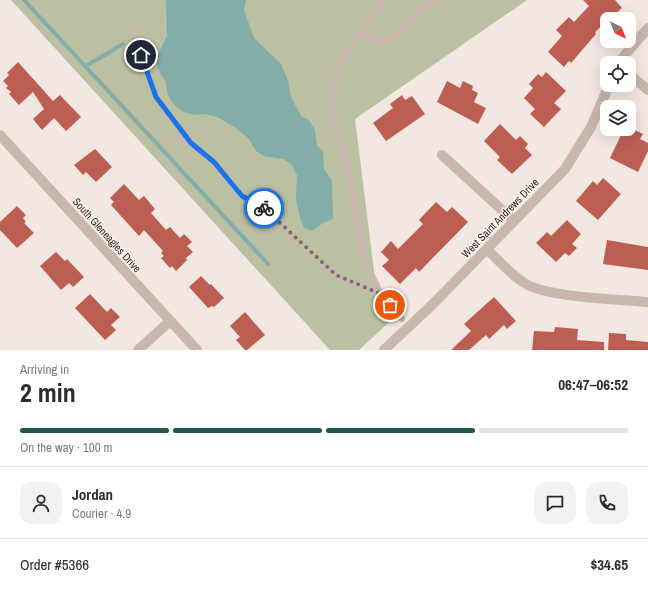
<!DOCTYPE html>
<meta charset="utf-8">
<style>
:root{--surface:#fff;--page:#f2f2f3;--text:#2b2b33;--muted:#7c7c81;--line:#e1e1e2;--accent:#235753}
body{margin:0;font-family:"Archivo Narrow",sans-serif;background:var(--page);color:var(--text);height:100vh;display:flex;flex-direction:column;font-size:15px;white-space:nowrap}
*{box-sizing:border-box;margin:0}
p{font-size:13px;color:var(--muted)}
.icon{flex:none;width:22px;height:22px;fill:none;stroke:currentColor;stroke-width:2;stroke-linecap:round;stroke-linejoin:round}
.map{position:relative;height:350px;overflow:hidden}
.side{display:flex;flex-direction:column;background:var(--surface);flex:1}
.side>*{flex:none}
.needle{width:26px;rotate:137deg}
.buttons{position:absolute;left:600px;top:12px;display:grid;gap:8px}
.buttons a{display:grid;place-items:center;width:36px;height:36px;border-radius:8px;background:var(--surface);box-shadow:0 4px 16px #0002;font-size:20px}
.pin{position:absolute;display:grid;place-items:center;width:34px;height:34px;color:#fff;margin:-17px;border:2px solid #fff;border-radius:50%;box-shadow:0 1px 4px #0007}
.courier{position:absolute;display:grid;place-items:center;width:40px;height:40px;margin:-20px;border:3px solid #1a73e8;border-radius:50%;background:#fff;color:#222;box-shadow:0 1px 5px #0007}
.headline em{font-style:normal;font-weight:700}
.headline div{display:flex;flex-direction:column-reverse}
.headline{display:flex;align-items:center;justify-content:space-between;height:68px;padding:0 20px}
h1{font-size:26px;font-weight:700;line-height:30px}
.bar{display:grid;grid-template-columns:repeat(4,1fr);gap:6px 4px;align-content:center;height:48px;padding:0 20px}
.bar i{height:5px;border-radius:3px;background:var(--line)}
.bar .on{background:var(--accent)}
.bar p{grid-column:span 4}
.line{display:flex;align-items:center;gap:10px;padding:0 20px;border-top:1px solid var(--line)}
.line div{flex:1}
.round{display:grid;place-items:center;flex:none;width:42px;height:42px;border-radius:12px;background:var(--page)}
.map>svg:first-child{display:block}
</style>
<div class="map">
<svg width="648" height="350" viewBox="0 0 648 350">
<rect width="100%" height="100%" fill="#f2e7e1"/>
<!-- green -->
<path fill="#bac0a1" d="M11,0h516l-172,119 20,160 23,35 -39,36h-29z"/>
<!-- water -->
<path fill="#82ada8" d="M166,0h80l-2,10 10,28 27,26 7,16 3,17 10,19 8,4 6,10 2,15 6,7 1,17 8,12 1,38 -13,6 -8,6 -8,-3 -4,-10 -4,-18 1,-25 -5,-10 -9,-6 -19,-3 -8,-5 -7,-12 -13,-11 -19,-11 -12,-3 -10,1 -11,-3 -10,-7 -6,-10 -2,-12 -9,-16v-11l10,-20z"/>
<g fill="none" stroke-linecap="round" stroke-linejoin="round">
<!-- stream -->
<path stroke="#82ada8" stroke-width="4" d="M24,0l244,264
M86,66l37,-22"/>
</g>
<!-- building -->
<path fill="#bd5e53" d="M583,0h32l7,8 -12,11h-3v2l-12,11 1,2 -25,29 -2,-2 -5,6 -16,-15 14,-16 -6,-6 13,-13 5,5 15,-16z
M18,62l35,39 7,-6 21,22 -15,14 -12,-13 -12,12 -9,-11 11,-10 -11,-17 -14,13 -10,-11 2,-2 -5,-4 2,-2 -5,-5 6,-6 -2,-2z
M546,72l20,19 -12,12 7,6 -17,18 -14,-13 5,-5 -11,-11 9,-10 -4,-4 9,-10 4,3z
M447,81l13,7 3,-7 10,5 -1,4 6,3 -4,9 12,6 -8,16 -41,-22z
M402,95l3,5 7,-4 13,18 -39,27 -13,-18 20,-15 -3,-4z
M500,124l16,16 4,-4 8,8 -3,4 7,7 -20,19 -15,-14 3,-3 -16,-16z
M624,129h9l10,5 -3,5 8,4v8l-10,21 -28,-14z
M95,149l17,18 -16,15 -10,-10 -3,3 -9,-10z
M603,178l18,16 -23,26 -22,-19 17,-20 4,4z
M124,184l15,16 5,-4 11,13 -4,4 15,17 4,-3 10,11 4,-4 8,8 -5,4 6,6 -7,6 1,2 -11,11 -4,-5 -2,2 -9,-10 3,-2 -3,-3 2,-2 -19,-21 -5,6 -28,-31 3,-3 -4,-4z
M436,202l11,10 5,-5 16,15 -49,50 -3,-4 -16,16 -18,-18 7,-6 -8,-8 10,-11 7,8 25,-25 -4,-4z
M17,206l9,9 -3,3 3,4 -2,1 10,10 -17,15 -17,-18v-8z
M567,220l14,14 -9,10 5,4 -8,8 -4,-3 -9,9 -20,-19 11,-11 4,4z
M607,240l41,7v23l-45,-6z
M56,252l9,9 2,-2 17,18 -11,10 -4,-4 -8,7 -21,-24z
M201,276l9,9 1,-1 13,14 -10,9 -2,-1 -4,2 -19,-21z
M90,294l17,18 4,-4 9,9 -9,8 5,5 -11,10 -30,-32z
M494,297l22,24 -9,8 -3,-4 -15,14 -3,-4 -17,15h-18l20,-19 -7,-7z
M245,312l20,23 -18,15h-2l-9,-10 4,-3 -10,-11z
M555,327l23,2 -1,11 27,2v8h-72l2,-19 20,1z
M609,333l17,1v6l22,2v8h-40z"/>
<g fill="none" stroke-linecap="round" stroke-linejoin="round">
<!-- lane -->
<path stroke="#c9b6ad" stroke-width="6" d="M384,0l-35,48 -11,20 -6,26v23l17,53 14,87 18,37 21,25
M132,27l24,70 35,46 23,19 27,34 33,20 22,24 40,35 45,19
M360,32l17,10c26,-5 25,-12 42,-30 4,-5 12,-8 18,-12
M165,140h17l9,3"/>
<!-- street -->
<path stroke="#c9b6ad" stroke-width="10" d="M618,63l30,-35
M629,74l19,16
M0,135l197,215
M442,155l71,65
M487,249c12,12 25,27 39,35 25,14 91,15 122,18
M138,350l31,-28
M384,350l48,-45 133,-136 26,-42 18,-42"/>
</g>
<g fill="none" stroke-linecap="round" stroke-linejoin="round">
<!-- done -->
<path stroke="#796e6b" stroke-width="4" stroke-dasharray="0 7.2" d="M264,208l72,67 45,19 9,11"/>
<!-- route -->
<path stroke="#1a73e8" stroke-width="5" d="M141,55l15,42 35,46 23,19 28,34 22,12"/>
</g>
<g text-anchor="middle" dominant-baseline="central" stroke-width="3" stroke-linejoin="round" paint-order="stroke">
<!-- street labels -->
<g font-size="11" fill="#382d2b" stroke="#f9f2ed">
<text transform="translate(500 218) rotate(-46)">West Saint Andrews Drive</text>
<text transform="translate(107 235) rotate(48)">South Gleneagles Drive</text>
</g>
</g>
</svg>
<div class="buttons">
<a><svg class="needle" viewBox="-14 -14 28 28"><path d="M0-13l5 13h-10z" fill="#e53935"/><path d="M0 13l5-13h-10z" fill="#7c7c81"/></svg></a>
<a><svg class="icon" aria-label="locate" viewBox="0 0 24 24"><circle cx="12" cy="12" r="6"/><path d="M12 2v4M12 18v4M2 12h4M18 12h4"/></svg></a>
<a><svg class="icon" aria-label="layers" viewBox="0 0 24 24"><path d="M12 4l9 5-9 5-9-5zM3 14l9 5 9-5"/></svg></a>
</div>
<div class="pin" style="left:390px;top:305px;background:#ea580c"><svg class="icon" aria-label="bag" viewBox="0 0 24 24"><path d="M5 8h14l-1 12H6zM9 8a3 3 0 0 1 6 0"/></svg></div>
<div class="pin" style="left:141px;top:55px;background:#1f2937"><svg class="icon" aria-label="home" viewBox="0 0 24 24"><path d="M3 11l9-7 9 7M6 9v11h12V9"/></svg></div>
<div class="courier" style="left:264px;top:208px"><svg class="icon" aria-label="bike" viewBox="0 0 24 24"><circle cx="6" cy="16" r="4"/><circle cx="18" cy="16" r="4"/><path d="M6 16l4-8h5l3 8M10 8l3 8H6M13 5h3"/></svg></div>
</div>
<section class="side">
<div class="headline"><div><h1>2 min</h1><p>Arriving in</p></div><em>06:47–06:52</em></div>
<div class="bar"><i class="on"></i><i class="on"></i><i class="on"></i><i></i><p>On the way · 100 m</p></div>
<div class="line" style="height:72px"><a class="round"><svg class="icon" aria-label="person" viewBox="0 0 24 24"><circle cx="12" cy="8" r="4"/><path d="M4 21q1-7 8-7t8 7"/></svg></a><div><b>Jordan</b><p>Courier · 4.9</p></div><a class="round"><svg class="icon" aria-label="chat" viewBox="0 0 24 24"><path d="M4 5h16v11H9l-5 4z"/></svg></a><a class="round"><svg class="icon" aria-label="phone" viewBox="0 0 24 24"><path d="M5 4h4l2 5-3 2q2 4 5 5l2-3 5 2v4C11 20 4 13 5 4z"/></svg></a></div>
<div class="line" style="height:52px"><div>Order #5366</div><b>$34.65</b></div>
</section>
